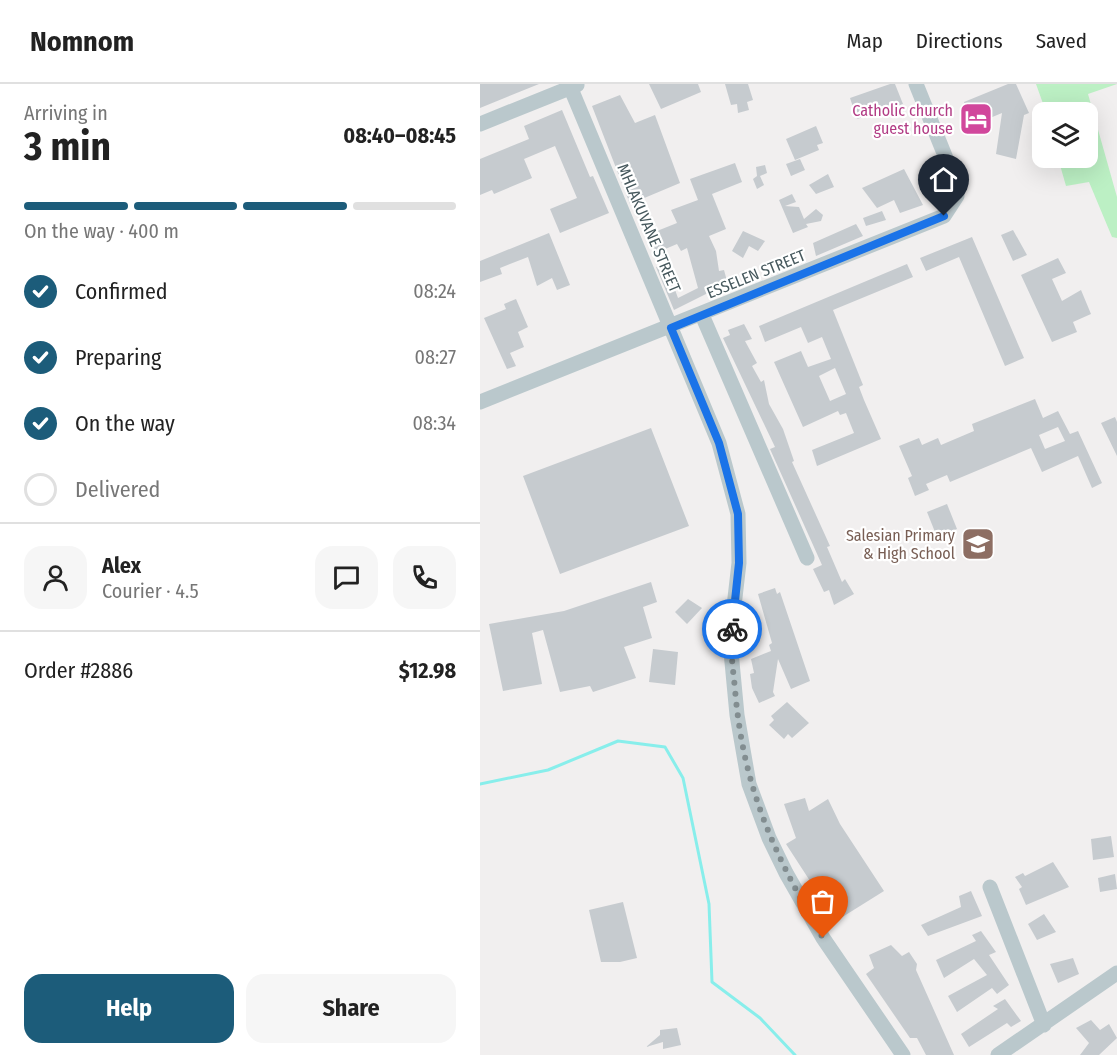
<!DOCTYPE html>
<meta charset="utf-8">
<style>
:root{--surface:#fff;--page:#f6f6f6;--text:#222;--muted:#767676;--line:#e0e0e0;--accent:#1c5c7a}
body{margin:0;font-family:"Fira Sans Condensed",sans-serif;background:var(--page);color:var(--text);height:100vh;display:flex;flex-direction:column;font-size:22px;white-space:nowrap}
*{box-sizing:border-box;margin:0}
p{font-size:20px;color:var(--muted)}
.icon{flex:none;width:33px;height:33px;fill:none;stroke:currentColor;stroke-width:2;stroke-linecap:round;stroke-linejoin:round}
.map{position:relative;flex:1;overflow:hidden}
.sheet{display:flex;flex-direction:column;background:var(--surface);width:480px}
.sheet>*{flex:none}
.buttons{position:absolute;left:552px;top:18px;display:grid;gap:12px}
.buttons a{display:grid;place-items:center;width:66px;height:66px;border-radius:12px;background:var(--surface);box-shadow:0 6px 24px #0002;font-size:30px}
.pin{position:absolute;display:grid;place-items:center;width:51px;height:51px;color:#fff;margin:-62px -26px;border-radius:50% 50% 50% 0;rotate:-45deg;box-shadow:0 0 6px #0007}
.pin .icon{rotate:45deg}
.courier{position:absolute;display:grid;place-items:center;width:60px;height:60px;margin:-30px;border:4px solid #1a73e8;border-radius:50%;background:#fff;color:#222;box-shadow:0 2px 8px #0007}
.headline em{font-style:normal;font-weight:700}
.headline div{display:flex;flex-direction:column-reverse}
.headline{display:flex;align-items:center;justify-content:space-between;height:102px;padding:0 24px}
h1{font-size:39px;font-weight:700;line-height:45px}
.bar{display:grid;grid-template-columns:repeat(4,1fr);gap:9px 6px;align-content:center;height:72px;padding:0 24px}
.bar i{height:8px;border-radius:4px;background:var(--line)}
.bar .active{background:var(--accent)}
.bar p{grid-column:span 4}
.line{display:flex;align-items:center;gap:15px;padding:0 24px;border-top:2px solid var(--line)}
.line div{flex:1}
.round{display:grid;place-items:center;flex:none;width:63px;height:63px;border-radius:18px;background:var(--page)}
ol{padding:0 24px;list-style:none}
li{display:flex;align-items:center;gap:18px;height:66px}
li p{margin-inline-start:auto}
li .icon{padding:6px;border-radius:50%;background:var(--accent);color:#fff;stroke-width:4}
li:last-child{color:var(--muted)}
li i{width:33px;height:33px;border:3px solid var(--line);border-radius:50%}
.primary-button{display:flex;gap:12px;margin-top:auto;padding:12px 24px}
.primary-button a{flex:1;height:69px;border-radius:18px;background:var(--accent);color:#fff;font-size:24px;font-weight:700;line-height:69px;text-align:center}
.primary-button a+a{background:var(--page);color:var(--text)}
header{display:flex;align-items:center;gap:36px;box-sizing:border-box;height:84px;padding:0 30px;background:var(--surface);border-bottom:2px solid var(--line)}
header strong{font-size:28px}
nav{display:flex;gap:33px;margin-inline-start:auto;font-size:21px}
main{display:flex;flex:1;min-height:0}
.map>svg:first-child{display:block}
</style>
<header>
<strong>Nomnom</strong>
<nav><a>Map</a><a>Directions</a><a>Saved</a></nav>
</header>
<main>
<section class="sheet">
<div class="headline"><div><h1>3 min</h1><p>Arriving in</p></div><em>08:40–08:45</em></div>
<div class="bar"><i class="active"></i><i class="active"></i><i class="active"></i><i></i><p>On the way · 400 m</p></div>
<ol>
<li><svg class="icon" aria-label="check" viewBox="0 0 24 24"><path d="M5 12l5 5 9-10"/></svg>Confirmed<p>08:24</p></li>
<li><svg class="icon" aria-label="check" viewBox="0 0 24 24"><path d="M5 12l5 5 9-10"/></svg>Preparing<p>08:27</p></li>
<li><svg class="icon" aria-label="check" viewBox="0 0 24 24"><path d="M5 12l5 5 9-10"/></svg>On the way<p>08:34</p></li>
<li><i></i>Delivered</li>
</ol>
<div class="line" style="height:108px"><a class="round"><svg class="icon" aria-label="person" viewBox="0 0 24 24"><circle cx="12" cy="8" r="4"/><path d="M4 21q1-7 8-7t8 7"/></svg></a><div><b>Alex</b><p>Courier · 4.5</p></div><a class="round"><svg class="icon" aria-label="chat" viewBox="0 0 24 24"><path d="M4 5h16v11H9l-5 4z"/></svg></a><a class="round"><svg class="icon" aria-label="phone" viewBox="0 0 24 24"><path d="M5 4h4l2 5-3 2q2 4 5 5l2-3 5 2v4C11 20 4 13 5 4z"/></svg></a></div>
<div class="line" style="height:78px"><div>Order #2886</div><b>$12.98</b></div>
<div class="primary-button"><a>Help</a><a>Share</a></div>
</section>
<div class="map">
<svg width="637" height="971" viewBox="0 0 637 971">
<rect width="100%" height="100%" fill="#f1efef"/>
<!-- green -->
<path fill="#bcf0c4" d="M556,0h81l-29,10 29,103v41l-5,-1 -23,-55 -23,4 -8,-28h30v-46h-42z"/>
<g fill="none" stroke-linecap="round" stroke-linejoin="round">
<!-- stream -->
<path stroke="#88eeeb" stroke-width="3" d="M0,700l68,-14 70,-29 47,6 18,31 26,126 3,78 48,36 35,37"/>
</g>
<!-- building -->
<path fill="#c6cbcf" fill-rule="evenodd" d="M0,0h59l-59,24z
M169,0h49l3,8 -40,17z
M245,0h23l5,16 -6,2 2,8 -11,3 -1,-9 -6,1z
M410,0h5l8,20 -46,15 -7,-21z
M528,0h8l13,29 -5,2 -8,44 -20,-5 6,-41 -29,12 -9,-23z
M140,11l15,28 20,-8 25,68 -50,21 -38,-98z
M82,26l28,67 3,-1 16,37 -49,20 -10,-24 27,-11 -22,-52 -31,13 8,19 -38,16 -2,-4 -12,5v-36l49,-20 -5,-13z
M336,42l7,17 -6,2 2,5 -24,10 -9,-21z
M320,75l5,11 -14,6 -5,-12z
M255,79l7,19 -30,12 14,35 -17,7 7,15 3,20 5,-1 3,11 -23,6 6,5 -36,18 -18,-43 10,-2 12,33 20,-10 -11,-40 -6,3 -4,-7 -21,9 -4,-7 9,-4 -4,-11 20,-8 -6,-13 27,-10 -8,-21z
M285,81l2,8 -7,3 4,9 -7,4 -4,-10 4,-3 -1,-9z
M424,85l19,36 -23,8 -6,-13 -17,8 -15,-20z
M348,90l6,13 -18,7 -7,-9z
M312,110l4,8 -11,4 14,1 5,12 12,-10 7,6 -2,6 -15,3 2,3 -15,6 -14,-33z
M402,127l4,9 -20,6 -3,-8z
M376,140l7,12 -47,20 -3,-13z
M533,146l14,25 -14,6 -12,-26z
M263,147l22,10 -7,10 -9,-5 -6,12 -11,-7z
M69,149l21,52 -13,5 -5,-12 -15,8 -9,-29 -28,11 2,6 -22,8v-21z
M492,153l52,121 -19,8 -46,-109 -33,14 -6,-13z
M578,174l8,15 -14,6 10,22 19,-11 10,24 -18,8 4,10 -25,10 -31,-67z
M427,180l6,13 -80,33 30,75 -4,2 5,13 17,39 -64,27 -5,-16 42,-17 -8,-20 -6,2 -2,-4 -35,16 -29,-65 27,-11 7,16 23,-8 -9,-22 -14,6 -7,-16 -36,15 -6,-16zM355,284l11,26 -16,7 -11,-25z
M36,215l12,28 -10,5 6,15 -14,6 6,13 -9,3 -23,-51 22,-9 -2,-5z
M264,240l8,15 -7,2 12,22 -5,3 9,16 3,-2 5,24 14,25 11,32 -2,1 38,84 -3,1 15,35 3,-3 9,15 -20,11 -5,-15 -5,2 -11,-23 9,-4 -52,-116 5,-2 -52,-109 7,-3 -2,-5z
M555,315l8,19 15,-7 12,23 8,-3 24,52 -10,5 -14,-32 -36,16 -11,-24 -81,34 -3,-7 -21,9 3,6 -14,6 -7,-18 4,-2 -13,-30 20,-8 3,7 16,-7 3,7 33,-14 -2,-7zM578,343l7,14 -20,8 -6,-14z
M635,333l2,5v34l-16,-33z
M171,344l38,98 -129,48 -37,-98z
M467,420l10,25 -20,8 -10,-25z
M171,498l6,20 -14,5 9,31 -28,9 12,31 -43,14 -3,-6 -30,6 -17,-62 -11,3 10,51 -39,7 -14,-67 75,-13z
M295,504l2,6 3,-2 30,89 -19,8 -13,-30 -5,33 2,4 -16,7 -7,-15 -2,-14 4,-1 -3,-14 20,-8 -2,-6 3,-2 -14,-49z
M208,515l14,9 -15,16 -12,-12z
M173,565l25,3 -3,33 -26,-3z
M307,618l22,21 -17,15 -4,-4 -4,5 -15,-14 5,-5 -3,-4z
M325,714l4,13 19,-12 12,25 44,67 -48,30 -50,-77 10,-6 -12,-34z
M631,752l3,21 -21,3 -2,-21z
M573,778l16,25 -43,18 -7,-16 3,-2 -7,-10 8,-4 2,3z
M635,790l2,15 -17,3 -2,-14z
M491,807l11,25 -54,20 -7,-11 40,-18 -2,-11z
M143,818l14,56 -17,4h-19l-12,-52z
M564,830l12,18 -19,8 -9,-16z
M501,847l15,21 -7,3 20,30 -12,9 -5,-6 -35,24 -9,-16 39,-21 -13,-16 -30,19 -8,-18 40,-19 -4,-6z
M411,861l11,11 7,-4 8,12 -1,6 38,85h-28l-9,-17h-7l-44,-64 8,-6 -5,-13z
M593,874l6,16 -21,9 -8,-19z
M525,915l16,22 -10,6 -4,-4 -38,24 -8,-13 37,-25 -5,-3z
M611,936l9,10 9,-6 8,14 -18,17h-19l9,-12 -13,-15z
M197,944l4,17 -18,4v-7l-17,5 14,-12v-5z"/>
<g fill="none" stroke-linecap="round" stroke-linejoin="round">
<!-- minor -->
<path stroke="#bac8cc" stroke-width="15" d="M89,0l150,359 19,71 1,49 -9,78 7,74 12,69 20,54 17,35 37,65 80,117
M0,40l97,-39
M222,231l105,243
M0,318l464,-186 13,-20 -1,-13 -40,-99
M510,803l54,138
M518,971l119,-82"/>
</g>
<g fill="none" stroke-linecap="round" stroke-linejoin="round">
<!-- done -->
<path stroke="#828d90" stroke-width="6" stroke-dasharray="0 10.8" d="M252,545c-2,20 1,40 3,60 8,99 39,165 88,249"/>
<!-- route -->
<path stroke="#1a73e8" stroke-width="8" d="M252,545l7,-66 -1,-49 -19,-71 -48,-115 273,-112"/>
</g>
<!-- icons -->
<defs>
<g id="hotel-square" transform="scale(1.725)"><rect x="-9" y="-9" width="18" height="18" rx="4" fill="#d1479c" stroke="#fff"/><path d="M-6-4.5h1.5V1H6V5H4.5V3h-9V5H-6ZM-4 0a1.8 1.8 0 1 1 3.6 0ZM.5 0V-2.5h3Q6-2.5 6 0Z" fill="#fff"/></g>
<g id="school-square" transform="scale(1.725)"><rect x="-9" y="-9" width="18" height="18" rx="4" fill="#8d6e63" stroke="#fff"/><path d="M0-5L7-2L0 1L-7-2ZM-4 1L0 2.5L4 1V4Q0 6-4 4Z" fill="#fff"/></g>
</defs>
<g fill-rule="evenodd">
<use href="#hotel-square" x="496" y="35"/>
<use href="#school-square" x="498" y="460"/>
</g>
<g text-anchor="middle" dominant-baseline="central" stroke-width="4.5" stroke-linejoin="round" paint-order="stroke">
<!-- hotel labels -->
<g font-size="16" fill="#b23c85" stroke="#fff" text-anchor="end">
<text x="473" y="26">Catholic church<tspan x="473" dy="18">guest house</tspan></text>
</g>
<!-- street labels -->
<g font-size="16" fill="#46585d" stroke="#fff">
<text transform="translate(169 144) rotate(67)">MHLAKUVANE STREET</text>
<text transform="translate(276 190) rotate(-22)">ESSELEN STREET</text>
</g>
<!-- education labels -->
<g font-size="16" fill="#785e54" stroke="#fff" text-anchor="end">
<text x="475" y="451">Salesian Primary<tspan x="475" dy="18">&amp; High School</tspan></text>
</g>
</g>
</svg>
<div class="buttons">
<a><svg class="icon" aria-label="layers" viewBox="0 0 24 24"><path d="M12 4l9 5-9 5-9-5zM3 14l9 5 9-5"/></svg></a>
</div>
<div class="pin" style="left:343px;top:854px;background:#ea580c"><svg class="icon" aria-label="bag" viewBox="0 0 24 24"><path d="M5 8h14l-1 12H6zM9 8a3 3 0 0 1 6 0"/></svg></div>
<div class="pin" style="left:464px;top:132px;background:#1f2937"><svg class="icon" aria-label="home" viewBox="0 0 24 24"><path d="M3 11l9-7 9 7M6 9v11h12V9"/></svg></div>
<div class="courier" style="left:252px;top:545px"><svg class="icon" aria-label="bike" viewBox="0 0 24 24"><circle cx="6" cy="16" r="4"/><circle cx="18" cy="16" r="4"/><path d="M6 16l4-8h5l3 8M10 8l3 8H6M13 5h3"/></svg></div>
</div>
</main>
